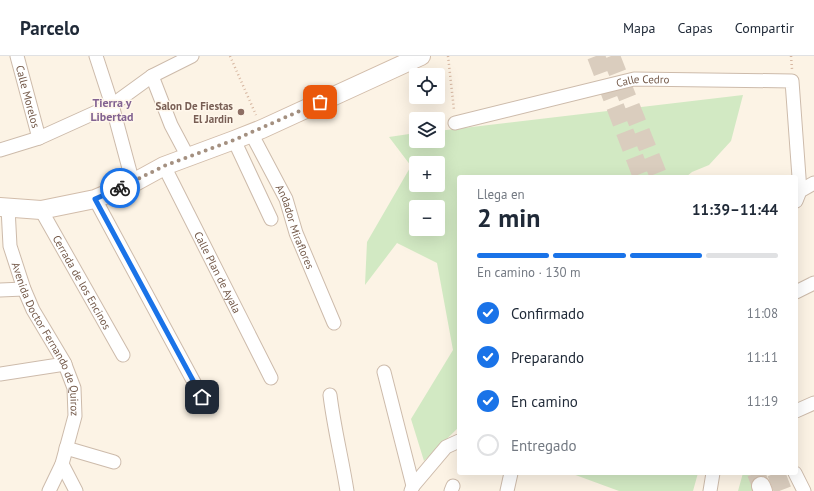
<!DOCTYPE html>
<html lang="es">
<meta charset="utf-8">
<style>
:root{--surface:#fff;--page:#f6f6f7;--text:#1f2937;--muted:#747a83;--line:#e0e1e3;--accent:#1a73e8}
body{margin:0;font-family:"PT Sans",sans-serif;background:var(--page);color:var(--text);height:100vh;display:flex;flex-direction:column;font-size:15px;white-space:nowrap}
*{box-sizing:border-box;margin:0}
p{font-size:13px;color:var(--muted)}
.icon{flex:none;width:22px;height:22px;fill:none;stroke:currentColor;stroke-width:2;stroke-linecap:round;stroke-linejoin:round}
.map{position:relative;flex:1;overflow:hidden}
.side{position:absolute;left:457px;top:119px;width:341px;height:300px;display:flex;flex-direction:column;background:var(--surface);border-radius:4px;box-shadow:0 4px 16px #0002}
.side>*{flex:none}
.controls{position:absolute;left:409px;top:12px;display:grid;gap:8px}
.controls a{display:grid;place-items:center;width:36px;height:36px;border-radius:4px;background:var(--surface);box-shadow:0 4px 16px #0002;font-size:20px}
.pin{position:absolute;display:grid;place-items:center;width:34px;height:34px;color:#fff;margin:-17px;border-radius:8px;box-shadow:0 2px 6px #0006}
.courier{position:absolute;display:grid;place-items:center;width:40px;height:40px;margin:-20px;border:3px solid #1a73e8;border-radius:50%;background:#fff;color:#222;box-shadow:0 1px 5px #0007}
.headline em{font-style:normal;font-weight:700}
.headline div{display:flex;flex-direction:column-reverse}
.headline{display:flex;align-items:center;justify-content:space-between;height:68px;padding:0 20px}
h1{font-size:26px;font-weight:700;line-height:30px}
.bar{display:grid;grid-template-columns:repeat(4,1fr);gap:6px 4px;align-content:center;height:48px;padding:0 20px}
.bar i{height:5px;border-radius:3px;background:var(--line)}
.bar .on{background:var(--accent)}
.bar p{grid-column:span 4}
ol{padding:0 20px;list-style:none}
li{display:flex;align-items:center;gap:12px;height:44px}
li p{margin-inline-start:auto}
li .icon{padding:4px;border-radius:50%;background:var(--accent);color:#fff;stroke-width:4}
li:last-child{color:var(--muted)}
li i{width:22px;height:22px;border:2px solid var(--line);border-radius:50%}
header{display:flex;align-items:center;gap:24px;box-sizing:border-box;height:56px;padding:0 20px;background:var(--surface);border-bottom:1px solid var(--line)}
header strong{font-size:19px}
nav{display:flex;gap:22px;margin-inline-start:auto;font-size:14px}
.map>svg:first-child{display:block}
</style>
<header>
<strong>Parcelo</strong>
<nav><a>Mapa</a><a>Capas</a><a>Compartir</a></nav>
</header>
<div class="map">
<svg width="814" height="435" viewBox="0 0 814 435">
<rect width="100%" height="100%" fill="#fcf3e5"/>
<!-- green -->
<path fill="#d2e9c3" fill-rule="evenodd" d="M743,39l-12,46 -22,24 -17,7 -6,5h-227v250l-35,34 -13,-42 42,-69 -16,-87 -40,-20 -32,42 2,-43 44,-76 -22,-29 27,-4v8h22v-10zM416,107h22v22h-22zM416,151h22v22h-22z
M570,417h128l-5,18h-74z
M743,417h6l6,18h-17z"/>
<g fill="none" stroke-linecap="round" stroke-linejoin="round">
<!-- secondary-tunnel -->
<path stroke="#dacdbe" stroke-width="18" stroke-dasharray="18 9" stroke-linecap="butt" d="M596,0l46,121
M611,0l48,121
M756,417l5,13
M776,417l7,18"/>
<!-- street casing -->
<g stroke="#cdbbab" stroke-width="15">
<g id="street">
<path id="s1" d="M17,0l22,82"/>
<path d="M96,0l16,49 21,78"/>
<path d="M152,20l19,49 17,32"/>
<path id="s2" d="M455,67l179,-44 158,2 8,110"/>
<path id="s3" d="M251,77l35,66 10,34 38,90"/>
<path d="M234,84l37,79"/>
<path d="M0,94l39,-12 73,-33 40,-29 40,-20"/>
<path id="s4" d="M164,110l107,212"/>
<path d="M95,143l107,198"/>
<path d="M796,145l4,-10 14,-8"/>
<path id="s5" d="M8,152l2,38 14,43 9,21 31,52 10,26 1,28 -13,48 -13,27"/>
<path id="s6" d="M41,154l82,145"/>
<path d="M0,234l24,-1"/>
<path d="M796,236l18,-9"/>
<path d="M384,316l29,114"/>
<path d="M0,318l65,-10"/>
<path d="M330,339c4,33 12,64 17,96"/>
<path d="M796,355l18,-8"/>
<path d="M66,392l48,14"/>
<path d="M62,408l14,27"/>
<path d="M795,417l9,18"/>
<path d="M411,435l2,-5 33,-39 13,-6"/>
<path d="M451,435l2,-5"/>
<path d="M507,435l4,-18"/>
<path d="M710,435l3,-18"/>
</g>
</g>
<!-- secondary casing -->
<g stroke="#d2bdab" stroke-width="20">
<path id="secondary" d="M0,151l41,3 54,-11 38,-16 31,-17 70,-26 28,-11 159,-73
M761,430l2,5"/>
</g>
<!-- path -->
<path stroke="#d6b6a0" stroke-width="2.5" stroke-dasharray="1 3" stroke-linecap="butt" d="M230,0l26,59
M448,0l6,54
M791,0l1,13"/>
<!-- street -->
<use href="#street" stroke="#fff" stroke-width="13"/>
<!-- secondary -->
<use href="#secondary" stroke="#fff" stroke-width="18"/>
</g>
<g fill="none" stroke-linecap="round" stroke-linejoin="round">
<!-- done -->
<path stroke="#a49080" stroke-width="4" stroke-dasharray="0 7.2" d="M120,132l44,-22 70,-26 86,-38"/>
<!-- route -->
<path stroke="#1a73e8" stroke-width="5" d="M120,132l-25,11 107,198"/>
</g>
<!-- markers -->
<circle fill="#8d6e63" stroke="#fff7eb" stroke-width="1.5" cx="241" cy="56" r="4"/>
<g text-anchor="middle" dominant-baseline="central" stroke-width="3" stroke-linejoin="round" paint-order="stroke">
<!-- street labels -->
<g font-size="11" fill="#745a4a" stroke="#fff7eb">
<text stroke="none"><textPath href="#s2" startOffset="193">Calle Cedro</textPath></text>
<text stroke="none"><textPath href="#s1" startOffset="42">Calle Morelos</textPath></text>
<text stroke="none"><textPath href="#s3" startOffset="104">Andador Miraflores</textPath></text>
<text stroke="none"><textPath href="#s4" startOffset="119">Calle Plan de Ayala</textPath></text>
<text stroke="none"><textPath href="#s6" startOffset="83">Cerrada de los Encinos</textPath></text>
<text stroke="none"><textPath href="#s5" startOffset="139">Avenida Doctor Fernando de Quiroz</textPath></text>
</g>
<!-- education labels -->
<g font-size="11" font-weight="bold" fill="#785e54" stroke="#fff7eb" text-anchor="end">
<text x="233" y="50">Salon De Fiestas<tspan x="233" dy="13">El Jardin</tspan></text>
</g>
<!-- neighbourhood labels -->
<g font-size="12" font-weight="bold" fill="#826291" stroke="#fff7eb">
<text x="112" y="46">Tierra y<tspan x="112" dy="14">Libertad</tspan></text>
</g>
</g>
</svg>
<div class="controls">
<a><svg class="icon" aria-label="locate" viewBox="0 0 24 24"><circle cx="12" cy="12" r="6"/><path d="M12 2v4M12 18v4M2 12h4M18 12h4"/></svg></a>
<a><svg class="icon" aria-label="layers" viewBox="0 0 24 24"><path d="M12 4l9 5-9 5-9-5zM3 14l9 5 9-5"/></svg></a>
<a>+</a>
<a>−</a>
</div>
<div class="pin" style="left:320px;top:46px;background:#ea580c"><svg class="icon" aria-label="bag" viewBox="0 0 24 24"><path d="M5 8h14l-1 12H6zM9 8a3 3 0 0 1 6 0"/></svg></div>
<div class="pin" style="left:202px;top:341px;background:#1f2937"><svg class="icon" aria-label="home" viewBox="0 0 24 24"><path d="M3 11l9-7 9 7M6 9v11h12V9"/></svg></div>
<div class="courier" style="left:120px;top:132px"><svg class="icon" aria-label="bike" viewBox="0 0 24 24"><circle cx="6" cy="16" r="4"/><circle cx="18" cy="16" r="4"/><path d="M6 16l4-8h5l3 8M10 8l3 8H6M13 5h3"/></svg></div>
<section class="side">
<div class="headline"><div><h1>2 min</h1><p>Llega en</p></div><em>11:39–11:44</em></div>
<div class="bar"><i class="on"></i><i class="on"></i><i class="on"></i><i></i><p>En camino · 130 m</p></div>
<ol>
<li><svg class="icon" aria-label="check" viewBox="0 0 24 24"><path d="M5 12l5 5 9-10"/></svg>Confirmado<p>11:08</p></li>
<li><svg class="icon" aria-label="check" viewBox="0 0 24 24"><path d="M5 12l5 5 9-10"/></svg>Preparando<p>11:11</p></li>
<li><svg class="icon" aria-label="check" viewBox="0 0 24 24"><path d="M5 12l5 5 9-10"/></svg>En camino<p>11:19</p></li>
<li><i></i>Entregado</li>
</ol>
</section>
</div>
